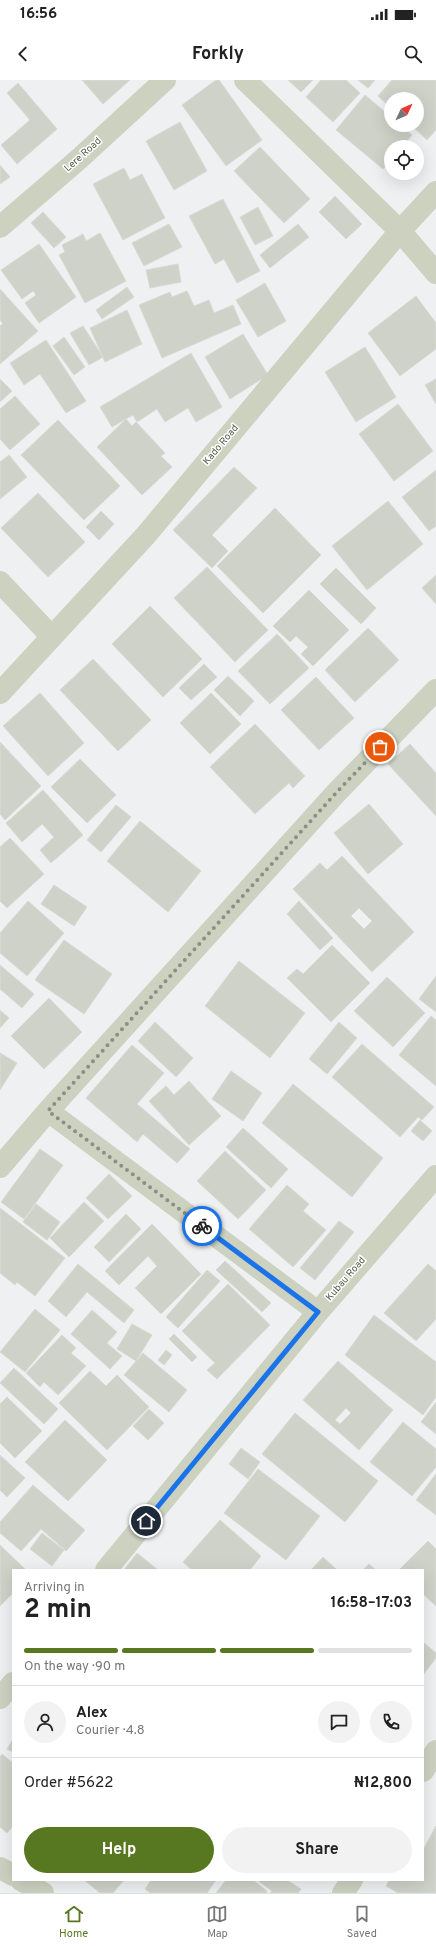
<!DOCTYPE html>
<meta charset="utf-8">
<style>
:root{--surface:#fff;--page:#f2f2f2;--text:#222;--muted:#767676;--line:#e0e0e0;--accent:#577720}
body{margin:0;font-family:Overpass,sans-serif;background:var(--page);color:var(--text);height:100vh;display:flex;flex-direction:column;font-size:15px;white-space:nowrap}
*{box-sizing:border-box;margin:0}
p{font-size:13px;color:var(--muted)}
.icon{flex:none;width:22px;height:22px;fill:none;stroke:currentColor;stroke-width:2;stroke-linecap:round;stroke-linejoin:round}
.map{position:relative;flex:1;overflow:hidden}
.side{position:absolute;left:12px;top:1489px;width:412px;height:312px;display:flex;flex-direction:column;background:var(--surface);border-radius:0px;box-shadow:0 4px 16px #0002}
.side>*{flex:none}
.needle{width:26px;rotate:46deg}
.buttons{position:absolute;left:384px;top:12px;display:grid;gap:8px}
.buttons a{display:grid;place-items:center;width:40px;height:40px;border-radius:50%;background:var(--surface);box-shadow:0 4px 16px #0002;font-size:20px}
.pin{position:absolute;display:grid;place-items:center;width:34px;height:34px;color:#fff;margin:-17px;border:2px solid #fff;border-radius:50%;box-shadow:0 1px 4px #0007}
.courier{position:absolute;display:grid;place-items:center;width:40px;height:40px;margin:-20px;border:3px solid #1a73e8;border-radius:50%;background:#fff;color:#222;box-shadow:0 1px 5px #0007}
.summary em{font-style:normal;font-weight:700}
.summary div{display:flex;flex-direction:column-reverse}
.summary{display:flex;align-items:center;justify-content:space-between;height:68px;padding:0 12px}
h1{font-size:26px;font-weight:700;line-height:30px}
.bar{display:grid;grid-template-columns:repeat(4,1fr);gap:6px 4px;align-content:center;height:48px;padding:0 12px}
.bar i{height:5px;border-radius:3px;background:var(--line)}
.bar .selected{background:var(--accent)}
.bar p{grid-column:span 4}
.line{display:flex;align-items:center;gap:10px;padding:0 12px;border-top:1px solid var(--line)}
.line div{flex:1}
.round{display:grid;place-items:center;flex:none;width:42px;height:42px;border-radius:21px;background:var(--page)}
.primary-button{display:flex;gap:8px;margin-top:auto;padding:8px 12px}
.primary-button a{flex:1;height:46px;border-radius:24px;background:var(--accent);color:#fff;font-size:16px;font-weight:700;line-height:46px;text-align:center}
.primary-button a+a{background:var(--page);color:var(--text)}
.status{display:flex;justify-content:space-between;align-items:center;height:28px;padding:0 20px;background:var(--surface);direction:ltr}
.status svg{height:11px;fill:currentColor}
header{display:flex;justify-content:space-between;align-items:center;height:52px;padding:0 12px;background:var(--surface);font-size:18px;font-weight:700}
.tab-bar{display:flex;justify-content:space-around;align-items:center;height:56px;border-top:1px solid var(--line);background:var(--surface);font-size:11px;color:var(--muted)}
.tab-bar a{display:grid;justify-items:center;gap:2px}
.tab-bar .selected{color:var(--accent)}
.map>svg:first-child{display:block}
</style>
<div class="status"><b>16:56</b><svg viewBox="0 0 49 12"><path d="M0 12V9h3v3zM5 12V6h3v6zM10 12V3h3v9zM15 12V0h3v12zM26 1h20v11H26zM47 4h2v5h-2z"/></svg></div>
<header><svg class="icon" aria-label="back" viewBox="0 0 24 24"><path d="M15 5l-7 7 7 7"/></svg>Forkly<svg class="icon" aria-label="search" viewBox="0 0 24 24"><circle cx="10" cy="10" r="6"/><path d="M15 15l6 6"/></svg></header>
<div class="map">
<svg width="436" height="1813" viewBox="0 0 436 1813">
<rect width="100%" height="100%" fill="#eff0f2"/>
<!-- building -->
<path fill="#cfd2c9" stroke="#d7dbd4" fill-rule="evenodd" d="M82,0h48l-27,24z
M216,0h3l43,60 -36,26 -44,-61z
M288,0h25l-12,12z
M321,0h25l14,13 -27,29 -27,-25z
M358,0h17l-7,8z
M392,0h44v50l-9,10 -16,-15h6v-26h-26v9l-13,-12z
M18,3l39,46 -40,35 -16,-19 29,-25 -23,-27z
M365,15l26,22v8h9l12,10 -10,12h-11v13l-8,9 -47,-39z
M180,42l27,49 -33,19 -28,-49z
M260,67l50,52 -26,24 -50,-52z
M0,85l10,12 -10,7z
M124,88l6,12 12,-6 23,44 -42,22 -30,-56z
M335,116l27,28 -16,15 -27,-27z
M223,119l37,72 -23,12 -13,-24 -9,5 -26,-48z
M258,127l15,29 -18,9 -15,-28z
M43,132l23,25 -12,11 -23,-25z
M169,144l13,23 -38,19 -12,-23z
M298,144l11,13 -39,31 -10,-13z
M100,153l26,48 -41,22 -26,-48 6,-3 -3,-7 21,-11 3,7z
M39,164l37,53 -37,26 -14,-20 11,-8 -3,-4 -11,8 -21,-29z
M178,184l3,18 -31,6 -4,-18z
M265,203l21,38 -28,16 -22,-37z
M127,207l7,10 -32,22 -6,-9z
M0,209l38,42 -38,33v-38l3,-2 -3,-4z
M187,211l7,15 15,-6 5,13 19,-8 8,19 -79,34 -23,-53 31,-13 2,5z
M416,216l20,27v26l-36,27 -32,-43z
M127,230l15,34 -37,18 -15,-34z
M83,246l20,31 -14,8 -19,-32z
M243,254l25,41 -38,24 -25,-42z
M64,257l21,30 -11,8 -21,-29z
M46,260l40,61 -20,12 -26,-39 -16,11 -14,-22z
M365,267l31,50 -40,25 -31,-50z
M191,273l31,54 -26,15 -8,-14 -23,14 -8,-13 -20,13 -4,-7 -21,12 -12,-20z
M0,299l12,12 -12,11z
M436,299v25l-11,-19z
M15,316l25,28 -30,26 -10,-11v-30z
M398,324l35,47 -39,30 -35,-47z
M126,339l6,7 4,-4 29,31 -4,3 11,11 -30,28 -45,-48z
M58,340l62,66 -36,34 -63,-65z
M9,375l18,22 -27,22v-37z
M234,387l23,21 -45,47 16,16 -16,17 -39,-38z
M436,390v56l-7,5 -27,-34z
M38,413l47,49 -37,35 -47,-49z
M388,421l35,43 -56,46 -35,-44z
M275,428l46,47 -58,58 -46,-47z
M101,431l13,13 -15,16 -13,-13z
M207,487l61,63 -33,32 -61,-64z
M336,488l40,40 -15,16 -41,-40z
M436,495v29l-14,-16z
M309,510l40,40 -36,36 -12,-12 7,-7 -12,-11 -6,6 -17,-16z
M150,526l52,53 -39,38 -51,-53z
M368,548l31,32 -44,42 -30,-32z
M277,554l32,34 -39,36 -32,-33z
M93,579l58,61 -33,31 -58,-61z
M204,584l13,13 -26,23 -12,-12z
M228,596l26,25 -14,15 -26,-26z
M316,597l38,41 -35,32 -38,-40z
M40,613l44,50 -36,33 -45,-50z
M211,613l30,31 -31,30 -30,-31z
M255,644l50,52 -12,12 -4,-5 -34,31 -45,-47z
M0,662l41,44 -36,34 -5,-6z
M410,664l26,29v43l-48,-52z
M80,679l36,36 -29,28 -36,-36z
M43,710l40,45 -32,28 -11,-13 14,-13 -12,-13 -20,18 -16,-19z
M369,724l34,40 -35,30 -34,-41z
M116,725l15,12 -30,35 -14,-12z
M140,741l61,50 -33,41 -61,-51z
M10,758l34,36 -37,34 -7,-7v-54z
M342,776l72,76 -42,40 -79,-83 27,-26 7,7zM359,828l13,13 -8,8 -13,-13z
M54,805l33,22 -13,19 -33,-22z
M28,821l36,32 -37,43 -27,-23v-20z
M299,821l34,37 -13,12 -33,-36z
M64,860l48,34 -28,40 -49,-34z
M332,865l38,38 -39,39 -44,-44 10,-9 6,5z
M239,881l66,52 -35,45 -65,-52z
M0,885l34,29 -12,14 -22,-19z
M436,896v36l-17,-13z
M387,897l38,36 -32,34 -39,-36z
M49,918l33,34 -38,37 -33,-33z
M0,930l9,8 -9,10z
M431,936l5,4v66l-37,-31z
M155,942l38,36 -17,19 -38,-36z
M339,942l18,16 -30,36 -18,-15z
M362,964l72,63 -12,13 -4,-3 -18,20 -68,-60z
M132,965l32,28 -27,31 53,45 -13,14 -34,-29 -6,8 -51,-44z
M0,973l17,10 -17,27z
M231,991l31,22 -19,28 -31,-22z
M189,1001l32,35 -32,29 -40,-44 17,-15 8,9z
M293,1004l90,74 -31,39 -90,-74z
M420,1040l12,11 -9,10 -12,-10z
M243,1048l45,41 -17,19 -45,-41z
M40,1069l23,16 -39,54 -23,-17z
M225,1071l41,39 -28,29 -41,-38z
M109,1094l23,22 -24,23 -22,-21z
M287,1105l22,19 -6,7 23,19 -33,37 -44,-38z
M84,1122l20,19 -35,36 -19,-19z
M36,1124l24,18 -13,18 -24,-18z
M0,1128l65,50 -30,38 -18,-14 -2,3 -15,-12z
M126,1134l15,15 -32,33 -15,-15z
M339,1141l15,11 -39,48 -15,-12z
M152,1144l49,50 -40,40 -26,-26 22,-22 -9,-10 -29,29 -14,-14z
M225,1181l46,42 -9,9 -46,-42z
M78,1184l56,46 -10,13 -37,-31 -21,25 -18,-16z
M428,1184l8,7v48l-20,22 -32,-28z
M207,1190l13,11 -42,47 -12,-11z
M228,1204l42,41 -53,54 -10,-9 8,-7 -33,-32z
M35,1229l25,21 -35,42 -25,-20z
M92,1230l25,22 -10,11 15,13 -12,13 -39,-35z
M374,1235l62,47v35l-13,18 -78,-60z
M132,1244l20,11 -16,26 -19,-12z
M174,1254l23,23 -5,5 -23,-23z
M62,1255l14,13 -5,5 15,13 -28,29 -14,-13 -4,5 -14,-14z
M166,1270l6,5 -8,10 -6,-5z
M143,1273l44,37 -18,22 -45,-37z
M338,1281l55,49 -34,40 -56,-50zM346,1328l5,5 -11,11 -5,-4z
M14,1288l44,41 -14,15 -44,-41z
M90,1291l16,15 11,-11 32,32 -42,43 -48,-47z
M7,1317l35,34 -27,27 -15,-15v-39z
M436,1322v32l-15,-12z
M149,1329l15,14 -16,17 -15,-14z
M295,1333l83,68 -33,41 -83,-68z
M65,1340l42,40 -39,41 -43,-39z
M403,1342l33,27v18l-24,29 -42,-34z
M241,1368l19,14 -12,17 -19,-15z
M0,1375l25,23 -18,19 -7,-7z
M258,1389l62,47 -34,44 -62,-47z
M436,1394v41l-20,-15z
M33,1405l52,45 -19,21 -25,-22 -20,22 -21,-18v-11z
M220,1440l41,36 -11,14h-58l-9,-8z
M42,1453l22,17 -12,16 -22,-17z
M428,1461l8,8v57l-13,-12v-24h-24z
M0,1465l26,25h-13v25l-1,-1 -12,12z
M137,1473l21,17h-34z
M323,1477l14,13h-26z
M369,1484l7,6h-13z
M423,1562l13,11v5l-13,17z
M13,1659v13l-6,-3z
M2,1674l11,9v63l-6,7 -7,-6v-70z
M436,1746v67h-38l-12,-7 3,-6h34v-30z
M84,1800h40l-11,13h-13z
M151,1800h65l-9,13h-57l-5,-4z
M226,1800h27l14,11 -1,2h-50z
M257,1800h30l14,9 -3,4h-28l2,-2z"/>
<g fill="none" stroke-linecap="round" stroke-linejoin="round">
<!-- street -->
<path stroke="#cdd1c0" stroke-width="22" d="M245,0l155,151 36,42
M0,147l79,-68 86,-79
M0,502l51,54
M0,613l146,-158 254,-304 36,-39
M48,1031l270,201
M0,1087l48,-56 288,-318 100,-103
M106,1490l212,-258 118,-136
M0,1618l13,-15
M423,1691l13,-20
M0,1788l13,7
M21,1800l22,13
M343,1813l9,-13"/>
</g>
<g fill="none" stroke-linecap="round" stroke-linejoin="round">
<!-- done -->
<path stroke="#8c9084" stroke-width="4" stroke-dasharray="0 7.2" d="M202,1146l-154,-115 288,-318 44,-46"/>
<!-- route -->
<path stroke="#1a73e8" stroke-width="5" d="M146,1441l172,-209 -116,-86"/>
</g>
<g text-anchor="middle" dominant-baseline="central" stroke-width="3" stroke-linejoin="round" paint-order="stroke">
<!-- street labels -->
<g font-size="10" fill="#575d48" stroke="#fff">
<text transform="translate(83 75) rotate(-42)">Lere Road</text>
<text transform="translate(221 365) rotate(-50)">Kado Road</text>
<text transform="translate(346 1199) rotate(-49)">Kubau Road</text>
</g>
</g>
</svg>
<div class="buttons">
<a><svg class="needle" viewBox="-14 -14 28 28"><path d="M0-13l5 13h-10z" fill="#e53935"/><path d="M0 13l5-13h-10z" fill="#767676"/></svg></a>
<a><svg class="icon" aria-label="locate" viewBox="0 0 24 24"><circle cx="12" cy="12" r="6"/><path d="M12 2v4M12 18v4M2 12h4M18 12h4"/></svg></a>
</div>
<div class="pin" style="left:380px;top:667px;background:#ea580c"><svg class="icon" aria-label="bag" viewBox="0 0 24 24"><path d="M5 8h14l-1 12H6zM9 8a3 3 0 0 1 6 0"/></svg></div>
<div class="pin" style="left:146px;top:1441px;background:#1f2937"><svg class="icon" aria-label="home" viewBox="0 0 24 24"><path d="M3 11l9-7 9 7M6 9v11h12V9"/></svg></div>
<div class="courier" style="left:202px;top:1146px"><svg class="icon" aria-label="bike" viewBox="0 0 24 24"><circle cx="6" cy="16" r="4"/><circle cx="18" cy="16" r="4"/><path d="M6 16l4-8h5l3 8M10 8l3 8H6M13 5h3"/></svg></div>
<section class="side">
<div class="summary"><div><h1>2 min</h1><p>Arriving in</p></div><em>16:58–17:03</em></div>
<div class="bar"><i class="selected"></i><i class="selected"></i><i class="selected"></i><i></i><p>On the way · 90 m</p></div>
<div class="line" style="height:72px"><a class="round"><svg class="icon" aria-label="person" viewBox="0 0 24 24"><circle cx="12" cy="8" r="4"/><path d="M4 21q1-7 8-7t8 7"/></svg></a><div><b>Alex</b><p>Courier · 4.8</p></div><a class="round"><svg class="icon" aria-label="chat" viewBox="0 0 24 24"><path d="M4 5h16v11H9l-5 4z"/></svg></a><a class="round"><svg class="icon" aria-label="phone" viewBox="0 0 24 24"><path d="M5 4h4l2 5-3 2q2 4 5 5l2-3 5 2v4C11 20 4 13 5 4z"/></svg></a></div>
<div class="line" style="height:52px"><div>Order #5622</div><b>₦12,800</b></div>
<div class="primary-button"><a>Help</a><a>Share</a></div>
</section>
</div>
<nav class="tab-bar">
<a class="selected"><svg class="icon" aria-label="home" viewBox="0 0 24 24"><path d="M3 11l9-7 9 7M6 9v11h12V9"/></svg>Home</a>
<a><svg class="icon" aria-label="map" viewBox="0 0 24 24"><path d="M3 6l6-2 6 2 6-2v14l-6 2-6-2-6 2zM9 4v14M15 6v14"/></svg>Map</a>
<a><svg class="icon" aria-label="saved" viewBox="0 0 24 24"><path d="M7 4h10v16l-5-4-5 4z"/></svg>Saved</a>
</nav>
